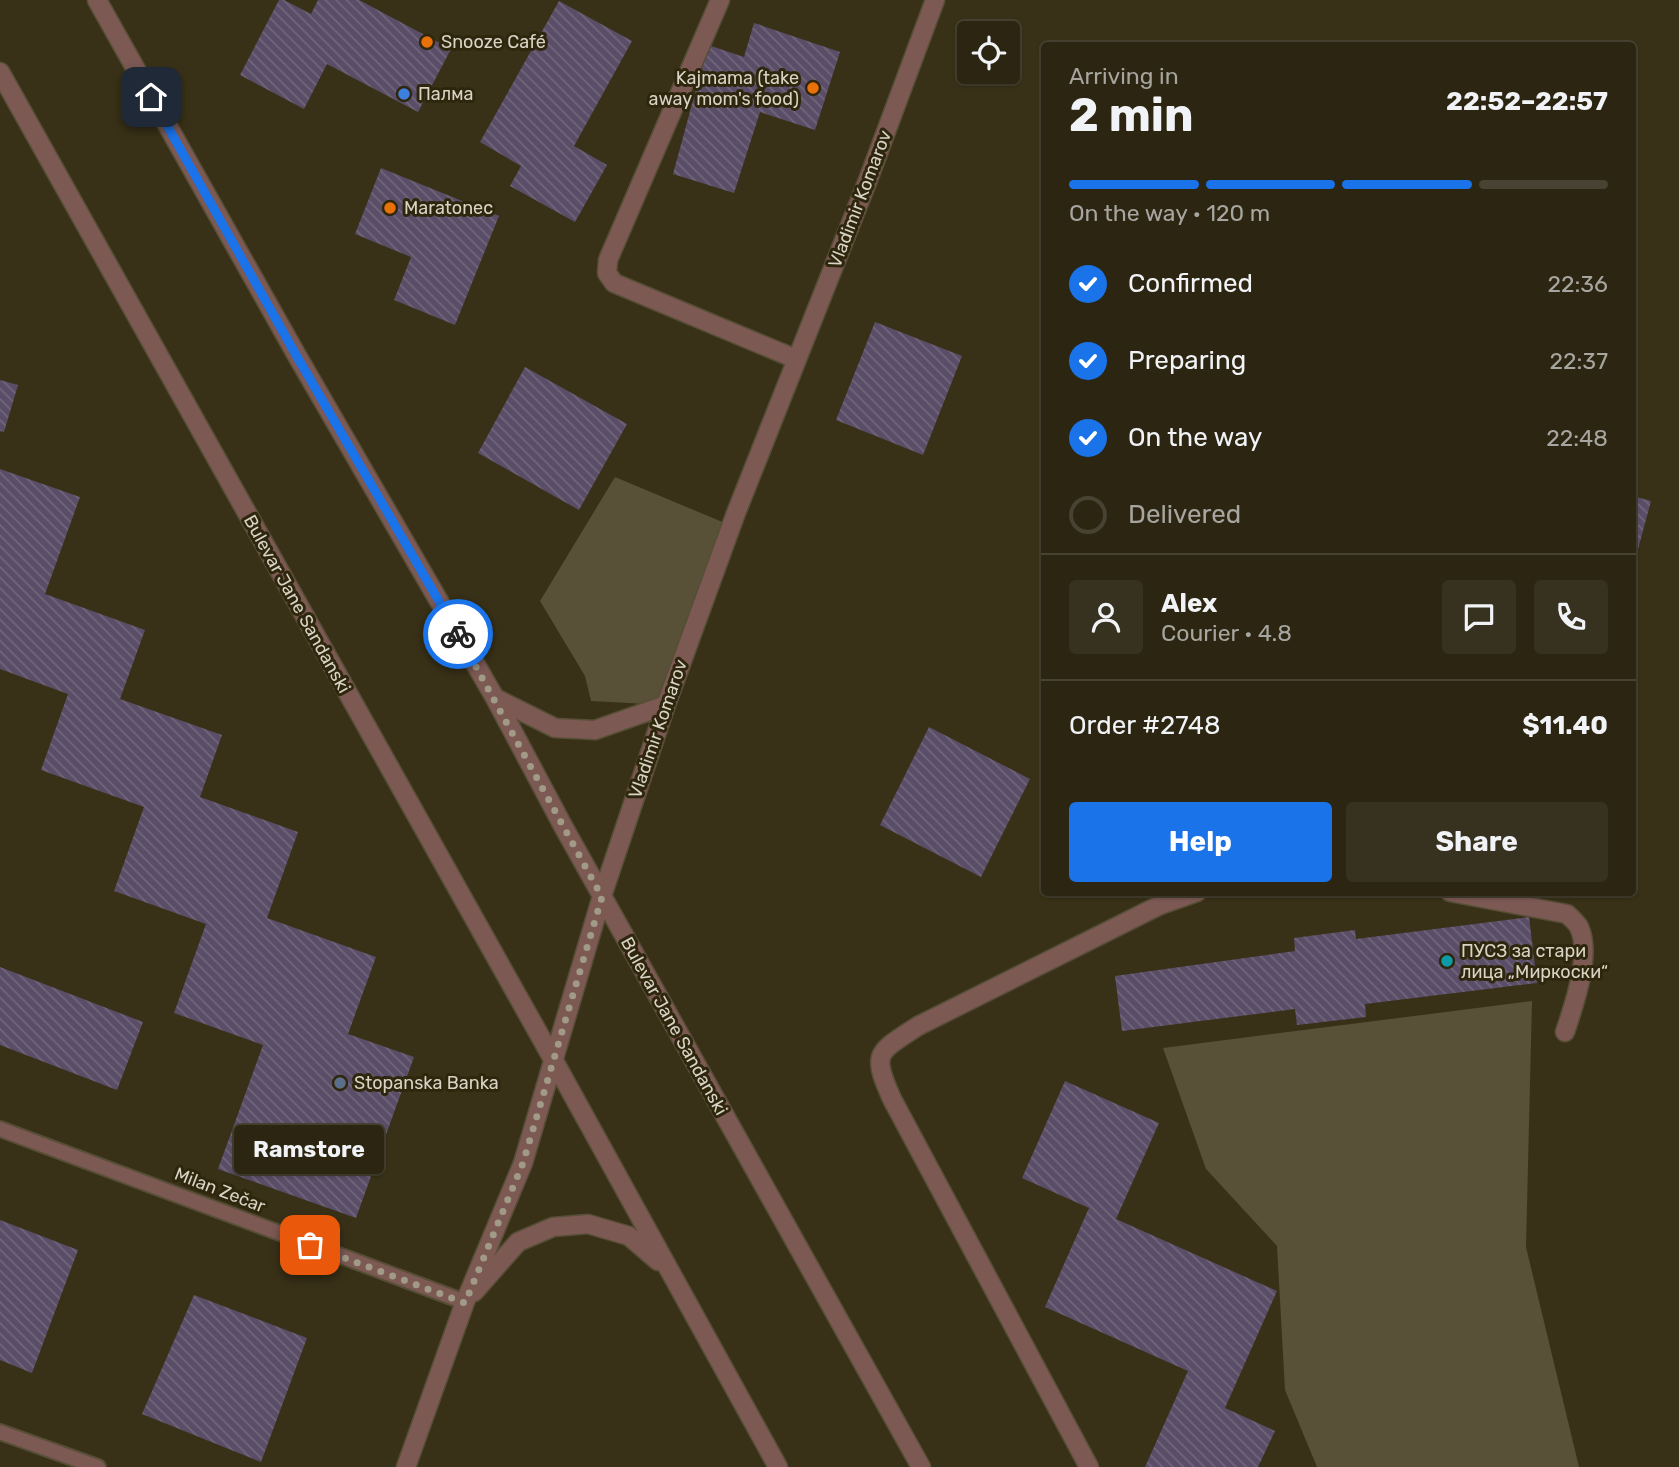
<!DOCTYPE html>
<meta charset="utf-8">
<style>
:root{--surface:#2b2511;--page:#37311f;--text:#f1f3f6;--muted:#a6a59f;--line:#474231;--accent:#1a73e8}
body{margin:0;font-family:Rubik,sans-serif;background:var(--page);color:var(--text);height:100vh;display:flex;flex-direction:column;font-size:26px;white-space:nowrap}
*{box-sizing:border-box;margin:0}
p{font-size:23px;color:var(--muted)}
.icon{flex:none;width:38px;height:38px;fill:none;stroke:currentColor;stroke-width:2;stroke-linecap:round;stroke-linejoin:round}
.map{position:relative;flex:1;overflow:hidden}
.details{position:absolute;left:1041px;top:42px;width:595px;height:854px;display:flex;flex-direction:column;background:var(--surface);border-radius:7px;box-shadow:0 2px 5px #0004,0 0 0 2px var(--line)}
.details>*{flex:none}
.tools{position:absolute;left:957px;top:21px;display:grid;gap:14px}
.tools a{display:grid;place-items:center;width:63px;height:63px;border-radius:7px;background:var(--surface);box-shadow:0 2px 5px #0004,0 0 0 2px var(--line);font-size:35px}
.pin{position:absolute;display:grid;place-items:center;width:60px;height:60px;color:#fff;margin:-30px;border-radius:14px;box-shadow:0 4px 10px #0006}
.courier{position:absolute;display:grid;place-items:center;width:70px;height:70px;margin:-35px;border:5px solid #1a73e8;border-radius:50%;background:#fff;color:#222;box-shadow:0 2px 9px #0007}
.bubble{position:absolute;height:49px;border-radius:7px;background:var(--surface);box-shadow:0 2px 5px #0004,0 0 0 2px var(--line);font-size:23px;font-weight:700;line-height:49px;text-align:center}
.overview em{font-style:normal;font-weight:700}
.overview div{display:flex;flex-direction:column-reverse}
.overview{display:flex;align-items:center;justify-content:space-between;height:119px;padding:0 28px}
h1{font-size:46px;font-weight:700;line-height:52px}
.bar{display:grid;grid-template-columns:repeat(4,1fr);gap:10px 7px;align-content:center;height:84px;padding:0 28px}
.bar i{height:9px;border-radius:5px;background:var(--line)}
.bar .selected{background:var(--accent)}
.bar p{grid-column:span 4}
.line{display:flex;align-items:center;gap:18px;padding:0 28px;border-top:2px solid var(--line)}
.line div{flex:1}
.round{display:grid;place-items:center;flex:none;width:74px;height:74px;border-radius:7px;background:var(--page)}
ol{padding:0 28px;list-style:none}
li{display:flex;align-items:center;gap:21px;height:77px}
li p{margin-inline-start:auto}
li .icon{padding:7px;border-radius:50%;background:var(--accent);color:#fff;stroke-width:4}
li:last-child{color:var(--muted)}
li i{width:38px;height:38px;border:4px solid var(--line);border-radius:50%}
.action{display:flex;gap:14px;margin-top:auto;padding:14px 28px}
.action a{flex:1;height:80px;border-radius:7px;background:var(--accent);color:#fff;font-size:28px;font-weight:700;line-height:80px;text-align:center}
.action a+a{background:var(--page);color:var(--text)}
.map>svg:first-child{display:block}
</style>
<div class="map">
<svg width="1679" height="1467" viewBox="0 0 1679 1467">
<defs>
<pattern id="building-back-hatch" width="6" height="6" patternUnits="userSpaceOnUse" patternTransform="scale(1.75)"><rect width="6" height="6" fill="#5a4d67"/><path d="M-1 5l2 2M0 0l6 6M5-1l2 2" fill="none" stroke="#71667b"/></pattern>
</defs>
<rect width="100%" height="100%" fill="#393117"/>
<!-- green -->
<path fill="#585037" d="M615,477l117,49 -66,179 -75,-4 -6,-25 -45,-75z
M1532,1001l-6,246 53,220h-262l-32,-77 -8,-144 -71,-77 -43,-121z"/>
<!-- building -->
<path fill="url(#building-back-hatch)" d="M279,0h5l27,14 7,-14h41l92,49 -33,63 -91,-48 -23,45 -64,-34z
M559,1l73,40 -58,105 33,19 -32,57 -65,-36 11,-20 -41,-24z
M754,23l86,29 -25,78 -55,-18 -26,81 -61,-19 35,-129 36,12z
M381,168l118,48 -44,109 -61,-25 17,-43 -56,-23z
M875,322l87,34 -39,99 -87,-35z
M525,367l102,57 -48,86 -101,-57z
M0,380l18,5 -14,47 -4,-1z
M0,469l80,28 -35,97 100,36 -25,69 102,36 -22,62 98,35 -31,86 109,39 -28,77 66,23 -58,161 -138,-49 45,-124 -89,-32 32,-89 -92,-33 30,-84 -103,-37 27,-76 -68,-25z
M1633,496l18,5 -17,63h-1z
M929,727l101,52 -49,98 -101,-52z
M1529,917l8,66 -172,21 1,13 -69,8 -2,-16 -173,22 -7,-55 180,-25 -1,-13 61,-8 1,9z
M0,967l143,55 -26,68 -117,-45z
M1065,1081l94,42 -43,96 161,72 -52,117 50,23 -17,36h-113l43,-96 -143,-64 44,-99 -67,-30z
M0,1220l78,30 -46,123 -32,-13z
M194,1295l113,43 -46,124 -119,-48z"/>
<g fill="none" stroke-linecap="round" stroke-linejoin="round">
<!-- service casing -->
<g stroke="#564e36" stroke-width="18">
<path id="service" d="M0,1129l465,173
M0,1432l98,35"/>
</g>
<!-- minor casing -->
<g stroke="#564e36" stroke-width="21">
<path id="minor" d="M720,0l-112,260 -1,13 7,10 182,76
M1450,892l117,22c4,4 9,8 12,13 13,27 -5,78 -14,105
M1089,1467l-197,-368c-21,-47 -15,-46 26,-73l242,-121 37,-13"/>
</g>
<!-- tertiary casing -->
<g stroke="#564e36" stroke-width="21">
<path id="tertiary" d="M97,0l199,354 199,344 68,128 358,641
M0,72l554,989 224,406
M495,698l60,30 40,2 71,-25
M474,1292l44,-50 35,-15 35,-3 41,12 29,25
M406,1467l59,-165 58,-139 79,-267 64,-191 70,-192 132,-333 67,-180"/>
</g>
<!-- service -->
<use href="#service" stroke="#7d5954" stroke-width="14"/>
<!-- minor -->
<use href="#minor" stroke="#7d5954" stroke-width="18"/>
<!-- tertiary -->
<use href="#tertiary" stroke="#7d5954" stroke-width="18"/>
</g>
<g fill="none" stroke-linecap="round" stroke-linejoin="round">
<!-- done -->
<path stroke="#a09a87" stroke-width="7" stroke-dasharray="0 12.6" d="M310,1245l155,58 58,-140 79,-266 -144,-263"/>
<!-- route -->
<path stroke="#1a73e8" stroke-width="9" d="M151,97l145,258 162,279"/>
</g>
<!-- markers -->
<g fill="#e8710a" stroke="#2f270d" stroke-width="2.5">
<circle cx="427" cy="42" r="7"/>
<circle cx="813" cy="88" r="7"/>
<circle cx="390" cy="208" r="7"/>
</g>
<circle fill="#3f7fe0" stroke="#2f270d" stroke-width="2.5" cx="404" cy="94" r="7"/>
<circle fill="#0f9aa8" stroke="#2f270d" stroke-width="2.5" cx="1447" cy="961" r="7"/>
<circle fill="#5c6f8a" stroke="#2f270d" stroke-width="2.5" cx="340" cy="1083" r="7"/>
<g text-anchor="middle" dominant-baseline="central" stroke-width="6" stroke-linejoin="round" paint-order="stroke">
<!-- poi labels -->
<g font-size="18" fill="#d8d3c4" stroke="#2f270d" text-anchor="start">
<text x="441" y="42">Snooze Café</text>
<text x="799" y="78" text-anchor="end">Kajmama (take<tspan x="799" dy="21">away mom's food)</tspan></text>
<text x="418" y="94">Палма</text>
<text x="404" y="208">Maratonec</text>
<text x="1461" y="951">ПУСЗ за стари<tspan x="1461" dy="21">лица „Миркоски“</tspan></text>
<text x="354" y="1083">Stopanska Banka</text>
</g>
<!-- street labels -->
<g font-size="18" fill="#d8d3c4" stroke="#2f270d">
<text transform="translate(860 199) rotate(-69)">Vladimir Komarov</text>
<text transform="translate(297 604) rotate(61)">Bulevar Jane Sandanski</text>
<text transform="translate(658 729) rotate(-71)">Vladimir Komarov</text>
<text transform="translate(674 1026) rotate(61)">Bulevar Jane Sandanski</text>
<text transform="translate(220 1190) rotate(21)">Milan Zečar</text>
</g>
</g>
</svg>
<div class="tools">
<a><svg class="icon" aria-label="locate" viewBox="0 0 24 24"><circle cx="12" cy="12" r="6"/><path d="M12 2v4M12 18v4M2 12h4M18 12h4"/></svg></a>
</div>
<div class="pin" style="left:310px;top:1245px;background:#ea580c"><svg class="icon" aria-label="bag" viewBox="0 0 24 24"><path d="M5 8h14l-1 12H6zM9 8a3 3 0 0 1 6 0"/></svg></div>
<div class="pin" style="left:151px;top:97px;background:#1f2937"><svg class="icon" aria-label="home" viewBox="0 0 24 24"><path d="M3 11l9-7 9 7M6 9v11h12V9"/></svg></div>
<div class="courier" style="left:458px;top:634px"><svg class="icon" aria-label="bike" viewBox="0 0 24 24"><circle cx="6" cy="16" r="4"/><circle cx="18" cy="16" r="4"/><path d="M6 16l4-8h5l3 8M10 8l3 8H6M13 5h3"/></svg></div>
<div class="bubble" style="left:234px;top:1125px;width:150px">Ramstore</div>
<section class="details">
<div class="overview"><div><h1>2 min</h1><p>Arriving in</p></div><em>22:52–22:57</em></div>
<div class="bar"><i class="selected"></i><i class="selected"></i><i class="selected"></i><i></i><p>On the way · 120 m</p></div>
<ol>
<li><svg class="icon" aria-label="check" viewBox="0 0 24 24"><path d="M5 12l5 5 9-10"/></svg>Confirmed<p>22:36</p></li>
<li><svg class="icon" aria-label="check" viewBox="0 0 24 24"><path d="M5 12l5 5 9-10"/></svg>Preparing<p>22:37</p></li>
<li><svg class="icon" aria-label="check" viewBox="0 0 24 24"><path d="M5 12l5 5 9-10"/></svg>On the way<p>22:48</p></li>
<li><i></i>Delivered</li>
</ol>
<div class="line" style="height:126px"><a class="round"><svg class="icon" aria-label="person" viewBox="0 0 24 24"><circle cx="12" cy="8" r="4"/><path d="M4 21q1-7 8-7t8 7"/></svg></a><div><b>Alex</b><p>Courier · 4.8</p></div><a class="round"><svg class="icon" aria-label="chat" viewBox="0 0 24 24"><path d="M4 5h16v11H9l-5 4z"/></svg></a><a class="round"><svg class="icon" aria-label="phone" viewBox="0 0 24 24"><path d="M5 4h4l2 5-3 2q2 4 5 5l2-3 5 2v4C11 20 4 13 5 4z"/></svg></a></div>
<div class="line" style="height:91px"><div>Order #2748</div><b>$11.40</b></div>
<div class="action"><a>Help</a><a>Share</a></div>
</section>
</div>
